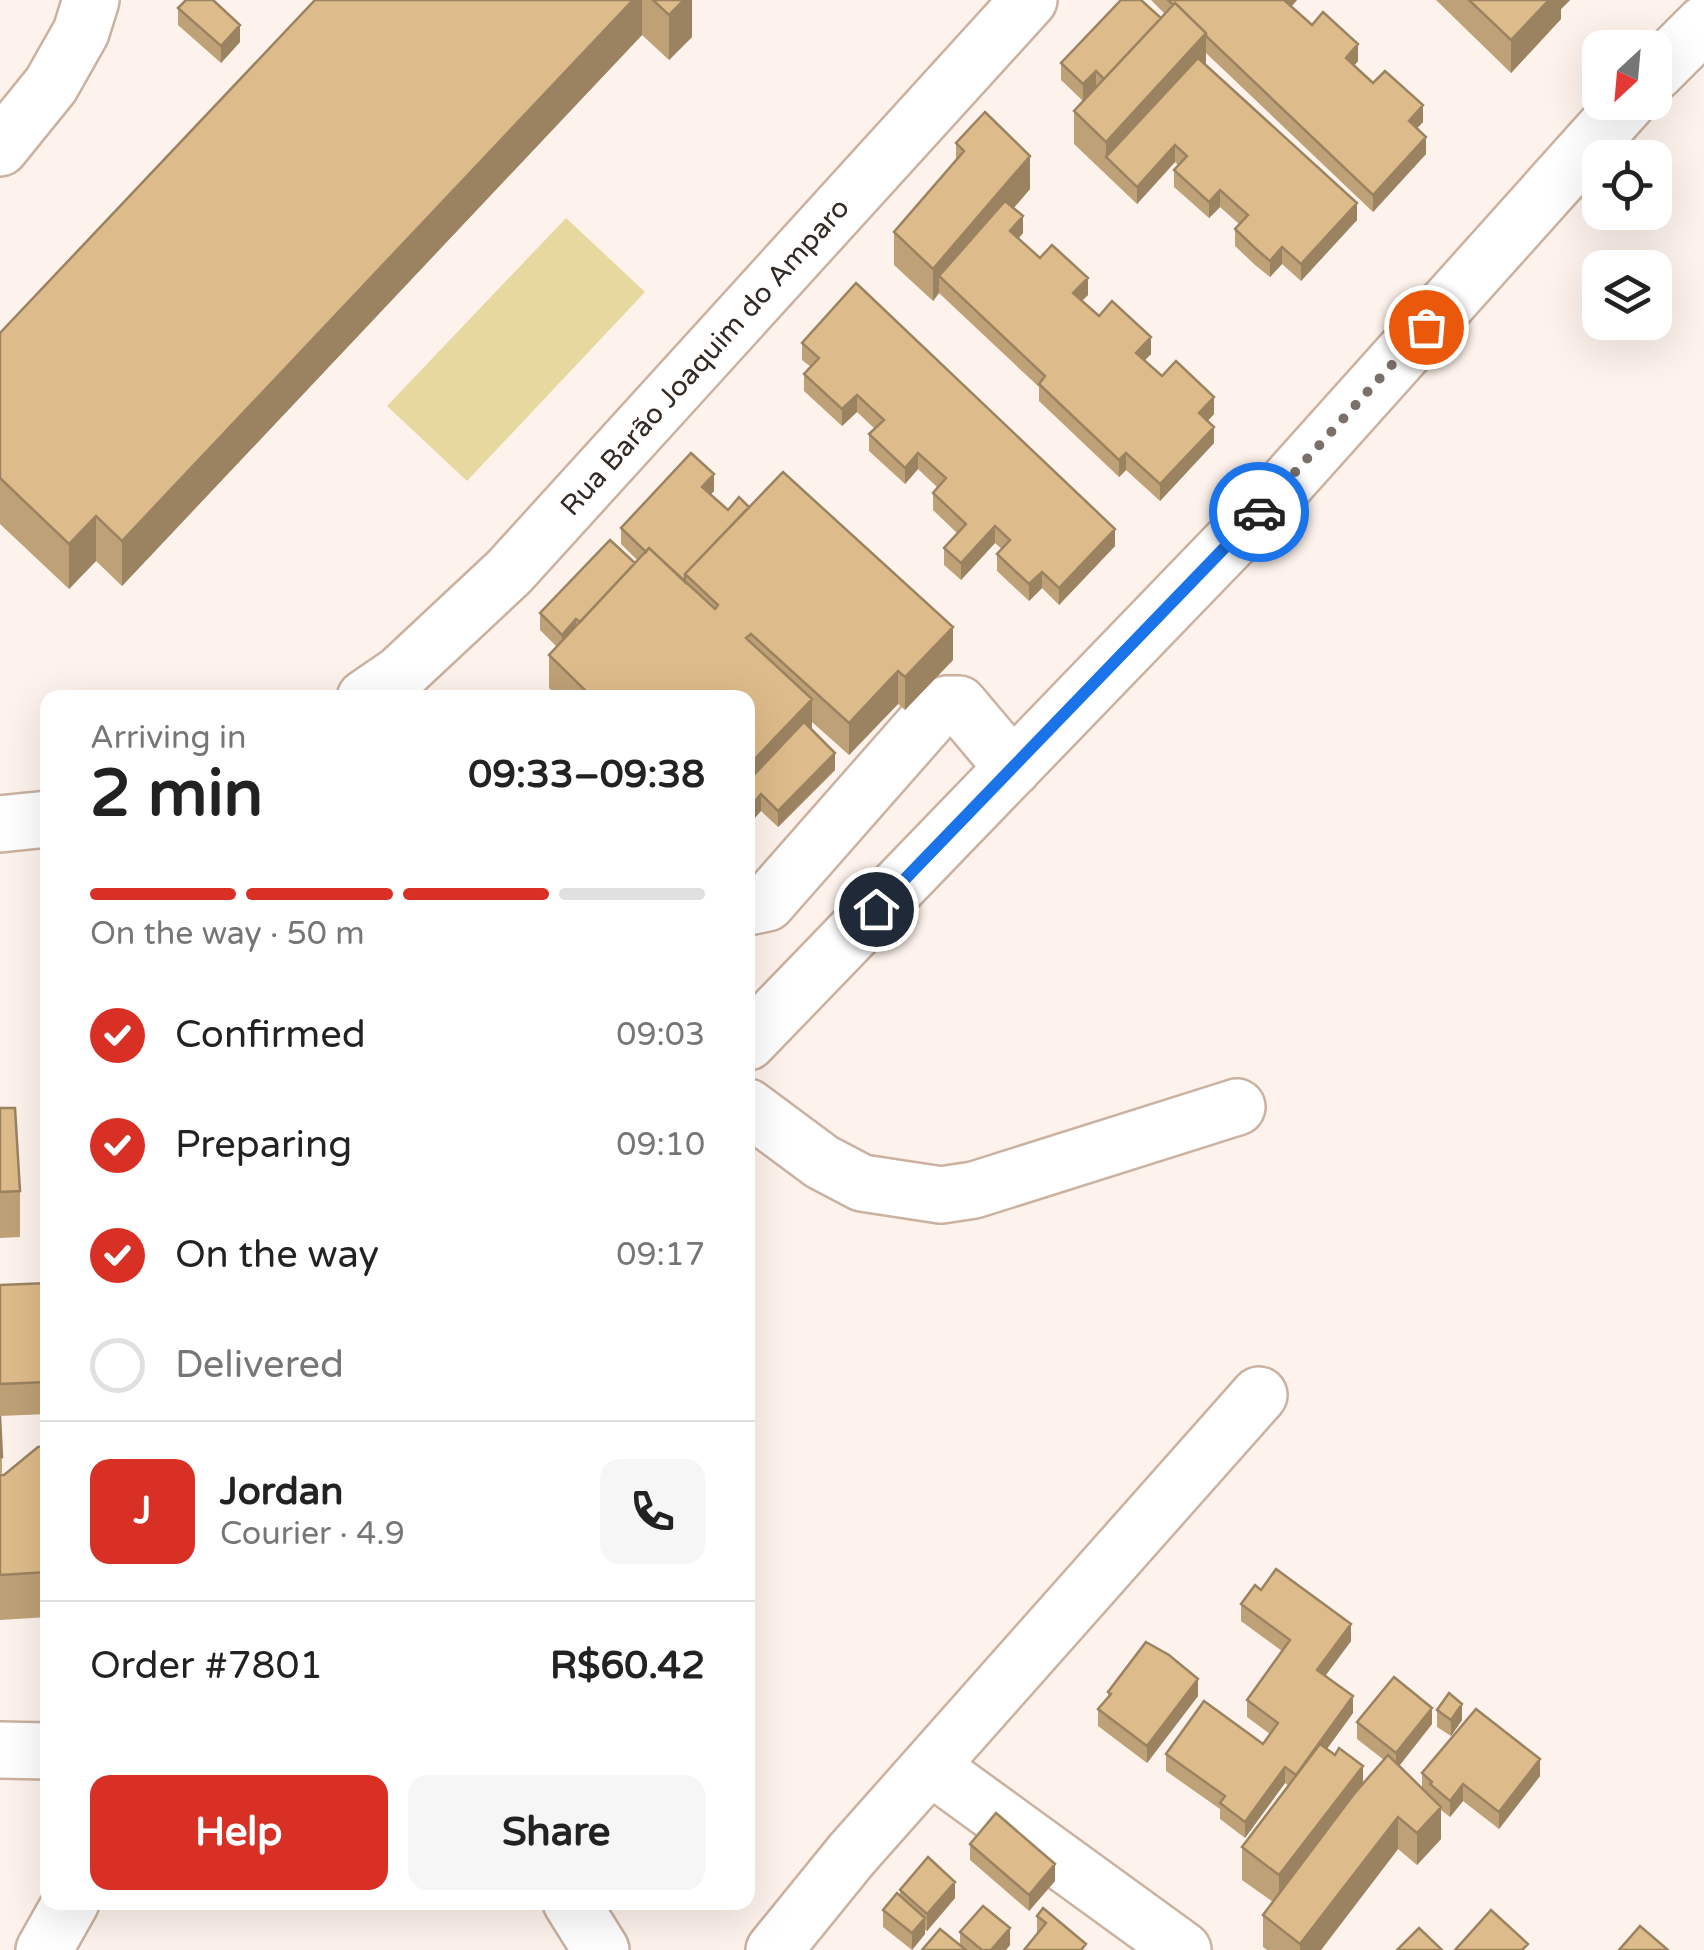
<!DOCTYPE html>
<meta charset="utf-8">
<style>
:root{--surface:#fff;--page:#f6f6f6;--text:#222;--muted:#767676;--line:#e0e0e0;--accent:#d93025}
body{margin:0;font-family:"Varela Round",sans-serif;background:var(--page);color:var(--text);height:100vh;display:flex;flex-direction:column;font-size:38px;white-space:nowrap}
*{box-sizing:border-box;margin:0}
p{font-size:32px;color:var(--muted)}
.icon{flex:none;width:55px;height:55px;fill:none;stroke:currentColor;stroke-width:2;stroke-linecap:round;stroke-linejoin:round}
.map{position:relative;flex:1;overflow:hidden}
.sheet{position:absolute;left:40px;top:690px;width:715px;height:1220px;display:flex;flex-direction:column;background:var(--surface);border-radius:20px;box-shadow:0 10px 40px #0002}
.sheet>*{flex:none}
.needle{width:65px;rotate:206deg}
.fabs{position:absolute;left:1582px;top:30px;display:grid;gap:20px}
.fabs a{display:grid;place-items:center;width:90px;height:90px;border-radius:20px;background:var(--surface);box-shadow:0 10px 40px #0002;font-size:50px}
.pin{position:absolute;display:grid;place-items:center;width:85px;height:85px;color:#fff;margin:-42px;border:5px solid #fff;border-radius:50%;box-shadow:0 2px 10px #0007}
.courier{position:absolute;display:grid;place-items:center;width:100px;height:100px;margin:-50px;border:8px solid #1a73e8;border-radius:50%;background:#fff;color:#222;box-shadow:0 2px 12px #0007}
.overview em{font-style:normal;font-weight:700}
.overview div{display:flex;flex-direction:column-reverse}
.overview{display:flex;align-items:center;justify-content:space-between;height:170px;padding:0 50px}
h1{font-size:65px;font-weight:700;line-height:75px}
.bar{display:grid;grid-template-columns:repeat(4,1fr);gap:15px 10px;align-content:center;height:120px;padding:0 50px}
.bar i{height:12px;border-radius:8px;background:var(--line)}
.bar .selected{background:var(--accent)}
.bar p{grid-column:span 4}
.line{display:flex;align-items:center;gap:25px;padding:0 50px;border-top:2px solid var(--line)}
.line div{flex:1}
.round{display:grid;place-items:center;flex:none;width:105px;height:105px;border-radius:20px;background:var(--page)}
ol{padding:0 50px;list-style:none}
li{display:flex;align-items:center;gap:30px;height:110px}
li p{margin-inline-start:auto}
li .icon{padding:10px;border-radius:50%;background:var(--accent);color:#fff;stroke-width:4}
li:last-child{color:var(--muted)}
li i{width:55px;height:55px;border:5px solid var(--line);border-radius:50%}
.cta{display:flex;gap:20px;margin-top:auto;padding:20px 50px}
.cta a{flex:1;height:115px;border-radius:20px;background:var(--accent);color:#fff;font-size:40px;font-weight:700;line-height:115px;text-align:center}
.cta a+a{background:var(--page);color:var(--text)}
.map>svg:first-child{display:block}
</style>
<div class="map">
<svg width="1704" height="1950" viewBox="0 0 1704 1950">
<rect width="100%" height="100%" fill="#fef3ec"/>
<!-- water -->
<path fill="#e6d89e" d="M566,218l79,74 -178,189 -80,-75z"/>
<g fill="none" stroke-linecap="round" stroke-linejoin="round">
<!-- minor casing -->
<g stroke="#cab1a0" stroke-width="60">
<path id="minor" d="M1655,73l49,-49
M0,148l51,-63 30,-53 10,-32
M365,698l35,-24 109,-102 520,-572
M0,824l48,-5
M748,907l19,-4 167,-190 13,-9h12l54,64
M748,1042l527,-546 353,-394
M748,1107l74,55 40,21 79,12 33,-5 263,-83
M0,1750l48,1
M931,1767l252,183
M571,1902l30,48
M44,1950l27,-48
M774,1950l78,-96 407,-459"/>
</g>
<!-- minor -->
<use href="#minor" stroke="#fff" stroke-width="55"/>
</g>
<!-- wall -->
<path fill="#bfa177" d="M315,0h377v37l-23,23 -27,-25 -520,551 -26,-25 -27,28 -69,-65v-191z
M1151,0h146l-6,7 21,18 46,36 -4,5 19,17 50,39 -6,6 9,26 -53,58 -167,-159v12l151,155 -56,61 -19,-17 -12,13 -15,-12 -20,-19v-17l4,-5 -19,-17 -11,11 -35,-31v-17l4,-5 -3,-3 -38,42 -63,-60v-33l22,-24 -13,14 -22,-21v-17l100,-45 4,-4z
M1436,0h134l-9,9v10l-50,54z
M178,8l62,34 -19,21 -43,-38z
M956,143l74,46 -16,19 9,25 -5,6 70,56 -6,6 17,15 52,38 -6,6 17,16 52,38 -6,7 6,22 -54,58 -34,-31 -7,7 -80,-76v-14l-100,-94 -6,8 -39,-36v-33l62,-72z
M802,343l313,203 -56,59 -17,-17 -13,13 -32,-30v-17l5,-5 -7,-6 -34,37 -17,-15v-17l13,-15 -24,-23v-17l5,-5 -20,-19 -13,15 -36,-33v-17l6,-5 -18,-17 -15,14 -38,-35v-17l7,-7 -9,-7z
M714,491l-4,4 18,15 21,-3 204,153 -48,50 -7,-6 -49,51 -37,-33v9l23,39 -57,57 -17,-16 -13,-113h-189l-10,-10v-33l8,-8 -17,-17v-17l95,-50 3,-2 -17,-17v-16z
M0,1108l20,83v46l-20,1z
M48,1283v131l-48,2v-131z
M0,1416l2,41v16l-2,1z
M48,1446v171l-48,3v-145h4z
M1241,1604l110,37 -26,35 28,37 -26,36 36,35 21,-24 -27,-21v-17l75,2 -33,42 23,22v-15l118,3 -41,53 -36,-28 -13,16 -9,-7v29l-24,26 -19,-16 -77,101h-54l-4,-3v-32l10,-13 -31,-22v-33l47,-61 -4,-3 -40,55 -25,-19v-10l-54,-38v-17l97,-10 7,-10 -23,-17v-17l35,-49 -41,-30z
M1108,1692l90,4 -51,67 -49,-37v-17l10,-12z
M1437,1710l25,10 -11,16 -14,-9z
M970,1844l85,37 -26,30 -59,-51z
M900,1890l55,8 -28,33 -2,-1v4l-13,16 -29,-23v-17l17,-15z
M1037,1916l49,34 -49,-17z
M960,1932l50,13 -4,5h-84l38,-5z"/>
<!-- shaded-wall -->
<path fill="#9b8361" d="M633,0h9v35l-520,551v-45z
M684,0h8v37l-23,23v-45z
M1283,0h14l-14,16z
M1549,0h21l-9,9v10l-50,54v-33z
M240,25v17l-19,21v-17z
M1206,33v32l-100,92v-15z
M1358,44v17l-12,14v-17z
M1096,71v16l-13,14v-17z
M1423,105v17l-14,15v-16z
M1426,137v17l-53,58v-17z
M1175,145v17l-38,42v-17z
M1030,156v33l-83,95 -8,-8v17l-6,8v-32z
M1220,190v17l-11,11v-16z
M1357,203v17l-56,61v-17z
M1023,216v17l-13,15v-17z
M1282,247v17l-12,13v-16z
M1088,278v17l-15,14v-16z
M1151,337v17l-15,15v-16z
M857,395v17l-15,14v-17z
M1214,397v17l-15,15v-16z
M1214,427v16l-54,58v-17z
M918,453v16l-13,15v-16z
M1126,453v17l-7,7v-17z
M714,474v17l-12,13v-17z
M96,516v45l-27,28v-45z
M995,526v17l-34,37v-17z
M1115,529v17l-56,59v-17z
M1042,572v16l-13,13v-17z
M576,619v17l-14,15v-16z
M953,627v33l-48,50v-33z
M898,671v33l-49,51v-32z
M812,699v32l-64,67v-32z
M835,753v17l-57,57v-16z
M761,794v17l-13,15v-17z
M751,931v32l-3,4v-32z
M1351,1624v17l-34,46v-17z
M1198,1679v17l-51,67v-17z
M1353,1696v17l-57,78v-16z
M1462,1704v16l-11,16v-16z
M1432,1708v16l-36,46v-17z
M1540,1759v17l-41,53v-17z
M1363,1766v33l-84,108v-32z
M1285,1767v16l-40,55v-16z
M1463,1784v17l-13,16v-16z
M1441,1807v32l-24,26v-32z
M1398,1817v32l-77,101h-21v-6z
M1055,1864v17l-26,30v-16z
M955,1882v16l-28,33v-17z
M925,1918v16l-13,16v-17z
M1010,1928v17l-4,5h-15z"/>
<!-- building -->
<path fill="#debb8a" stroke="#9b8361" stroke-width="2.5" d="M186,0h27l27,25 -19,21 -43,-38z
M315,0h318l-511,541 -26,-25 -27,28 -69,-66v-145z
M653,0h31l-15,15z
M1121,0h20l20,18 -57,61 -8,-8 -13,13 -22,-21z
M1168,0h116l28,25 11,-13 35,32 -12,14 15,14 12,11 12,-12 38,34 -14,16 17,16 -53,58 -167,-159v-3l-31,-30 -2,2z
M1469,0h80l-38,40z
M1175,3l31,30 -100,109 -32,-31z
M1198,58l159,145 -56,61 -19,-17 -12,14 -15,-13 -20,-19 13,-14 -28,-25 -11,12 -35,-32 13,-14 -12,-11 -38,42 -31,-30z
M985,112l45,44 -97,113 -39,-37 70,-81 -8,-8z
M1005,201l18,15 -13,15 30,27 12,-13 36,33 -15,15 26,23 13,-15 39,36 -15,16 26,23 14,-15 38,36 -15,16 15,14 -54,57 -34,-31 -7,7 -80,-76 6,-8 -106,-100z
M856,283l259,246 -56,59 -17,-16 -13,12 -32,-30 13,-14 -15,-14 -34,37 -17,-15 22,-24 -33,-31 13,-15 -28,-25 -13,15 -36,-34 15,-14 -27,-25 -15,14 -38,-35 15,-16 -17,-15z
M691,453l23,21 -12,13 26,23 11,-13 10,10 -64,67v8l-36,-34 -3,4 -25,-24z
M783,472l170,155 -48,50 -7,-6 -49,52 -98,-89 -5,4 66,61 -64,67v-68h-155l-44,-43 100,-107 66,61 3,-4 -33,-31z
M610,540l25,23 -55,59 -4,-3 -14,16 -22,-22z
M804,722l31,31 -57,58 -17,-17 -13,15v-28z
M0,1108h15l5,83 -20,1z
M48,1283v99l-48,2v-99z
M0,1416l2,41h-2z
M48,1446v126l-48,3v-100h4l34,-28z
M1276,1569l75,55 -34,46 36,26 -57,79 -11,-8 -40,55 -25,-19 5,-7 -59,-42 38,-53 59,43 15,-21 -31,-23 43,-60 -49,-36 14,-19 6,5z
M1146,1642l23,13 29,24 -51,67 -49,-37 13,-15 -3,-2z
M1394,1677l38,31 -36,45 -39,-31z
M1449,1693l13,11 -11,16 -14,-10z
M1476,1709l64,50 -41,53 -36,-28 -13,17 -20,-17 2,-2 -10,-9z
M1320,1744l15,11 4,-7 24,18 -84,109 -37,-28z
M1388,1755l53,52 -24,26 -19,-16 -98,127 -37,-29 91,-121z
M996,1813l59,51 -26,31 -59,-51z
M928,1857l27,25 -28,32 -27,-24z
M897,1893l28,25 -13,15 -29,-23z
M983,1906l27,22 -19,22h-9l-22,-18z
M1043,1908l43,36 -5,6h-57l22,-27 -9,-7z
M1491,1910l37,34 -6,6h-67z
M1640,1926l28,24h-49z
M1419,1928l23,22h-45z
M940,1929l26,21h-44z"/>
<g fill="none" stroke-linecap="round" stroke-linejoin="round">
<!-- done -->
<path stroke="#7a7069" stroke-width="10" stroke-dasharray="0 18" d="M1259,512l167,-185"/>
<!-- route -->
<path stroke="#1a73e8" stroke-width="12" d="M876,909l383,-397"/>
</g>
<g text-anchor="middle" dominant-baseline="central" stroke-width="10" stroke-linejoin="round" paint-order="stroke">
<!-- street labels -->
<g font-size="28" fill="#332a23" stroke="#fff">
<text transform="translate(705 357) rotate(-48)">Rua Barão Joaquim do Amparo</text>
</g>
</g>
</svg>
<div class="fabs">
<a><svg class="needle" viewBox="-14 -14 28 28"><path d="M0-13l5 13h-10z" fill="#e53935"/><path d="M0 13l5-13h-10z" fill="#767676"/></svg></a>
<a><svg class="icon" aria-label="locate" viewBox="0 0 24 24"><circle cx="12" cy="12" r="6"/><path d="M12 2v4M12 18v4M2 12h4M18 12h4"/></svg></a>
<a><svg class="icon" aria-label="layers" viewBox="0 0 24 24"><path d="M12 4l9 5-9 5-9-5zM3 14l9 5 9-5"/></svg></a>
</div>
<div class="pin" style="left:1426px;top:327px;background:#ea580c"><svg class="icon" aria-label="bag" viewBox="0 0 24 24"><path d="M5 8h14l-1 12H6zM9 8a3 3 0 0 1 6 0"/></svg></div>
<div class="pin" style="left:876px;top:909px;background:#1f2937"><svg class="icon" aria-label="home" viewBox="0 0 24 24"><path d="M3 11l9-7 9 7M6 9v11h12V9"/></svg></div>
<div class="courier" style="left:1259px;top:512px"><svg class="icon" aria-label="car" viewBox="0 0 24 24"><path d="M5 17H2v-5l4-1 3-4h7l3 4 3 1v5h-3M9 17h6M6 11h13"/><circle cx="7" cy="17" r="2"/><circle cx="17" cy="17" r="2"/></svg></div>
<section class="sheet">
<div class="overview"><div><h1>2 min</h1><p>Arriving in</p></div><em>09:33–09:38</em></div>
<div class="bar"><i class="selected"></i><i class="selected"></i><i class="selected"></i><i></i><p>On the way · 50 m</p></div>
<ol>
<li><svg class="icon" aria-label="check" viewBox="0 0 24 24"><path d="M5 12l5 5 9-10"/></svg>Confirmed<p>09:03</p></li>
<li><svg class="icon" aria-label="check" viewBox="0 0 24 24"><path d="M5 12l5 5 9-10"/></svg>Preparing<p>09:10</p></li>
<li><svg class="icon" aria-label="check" viewBox="0 0 24 24"><path d="M5 12l5 5 9-10"/></svg>On the way<p>09:17</p></li>
<li><i></i>Delivered</li>
</ol>
<div class="line" style="height:180px"><b class="round" style="background:var(--accent);color:#fff">J</b><div><b>Jordan</b><p>Courier · 4.9</p></div><a class="round"><svg class="icon" aria-label="phone" viewBox="0 0 24 24"><path d="M5 4h4l2 5-3 2q2 4 5 5l2-3 5 2v4C11 20 4 13 5 4z"/></svg></a></div>
<div class="line" style="height:130px"><div>Order #7801</div><b>R$60.42</b></div>
<div class="cta"><a>Help</a><a>Share</a></div>
</section>
</div>
